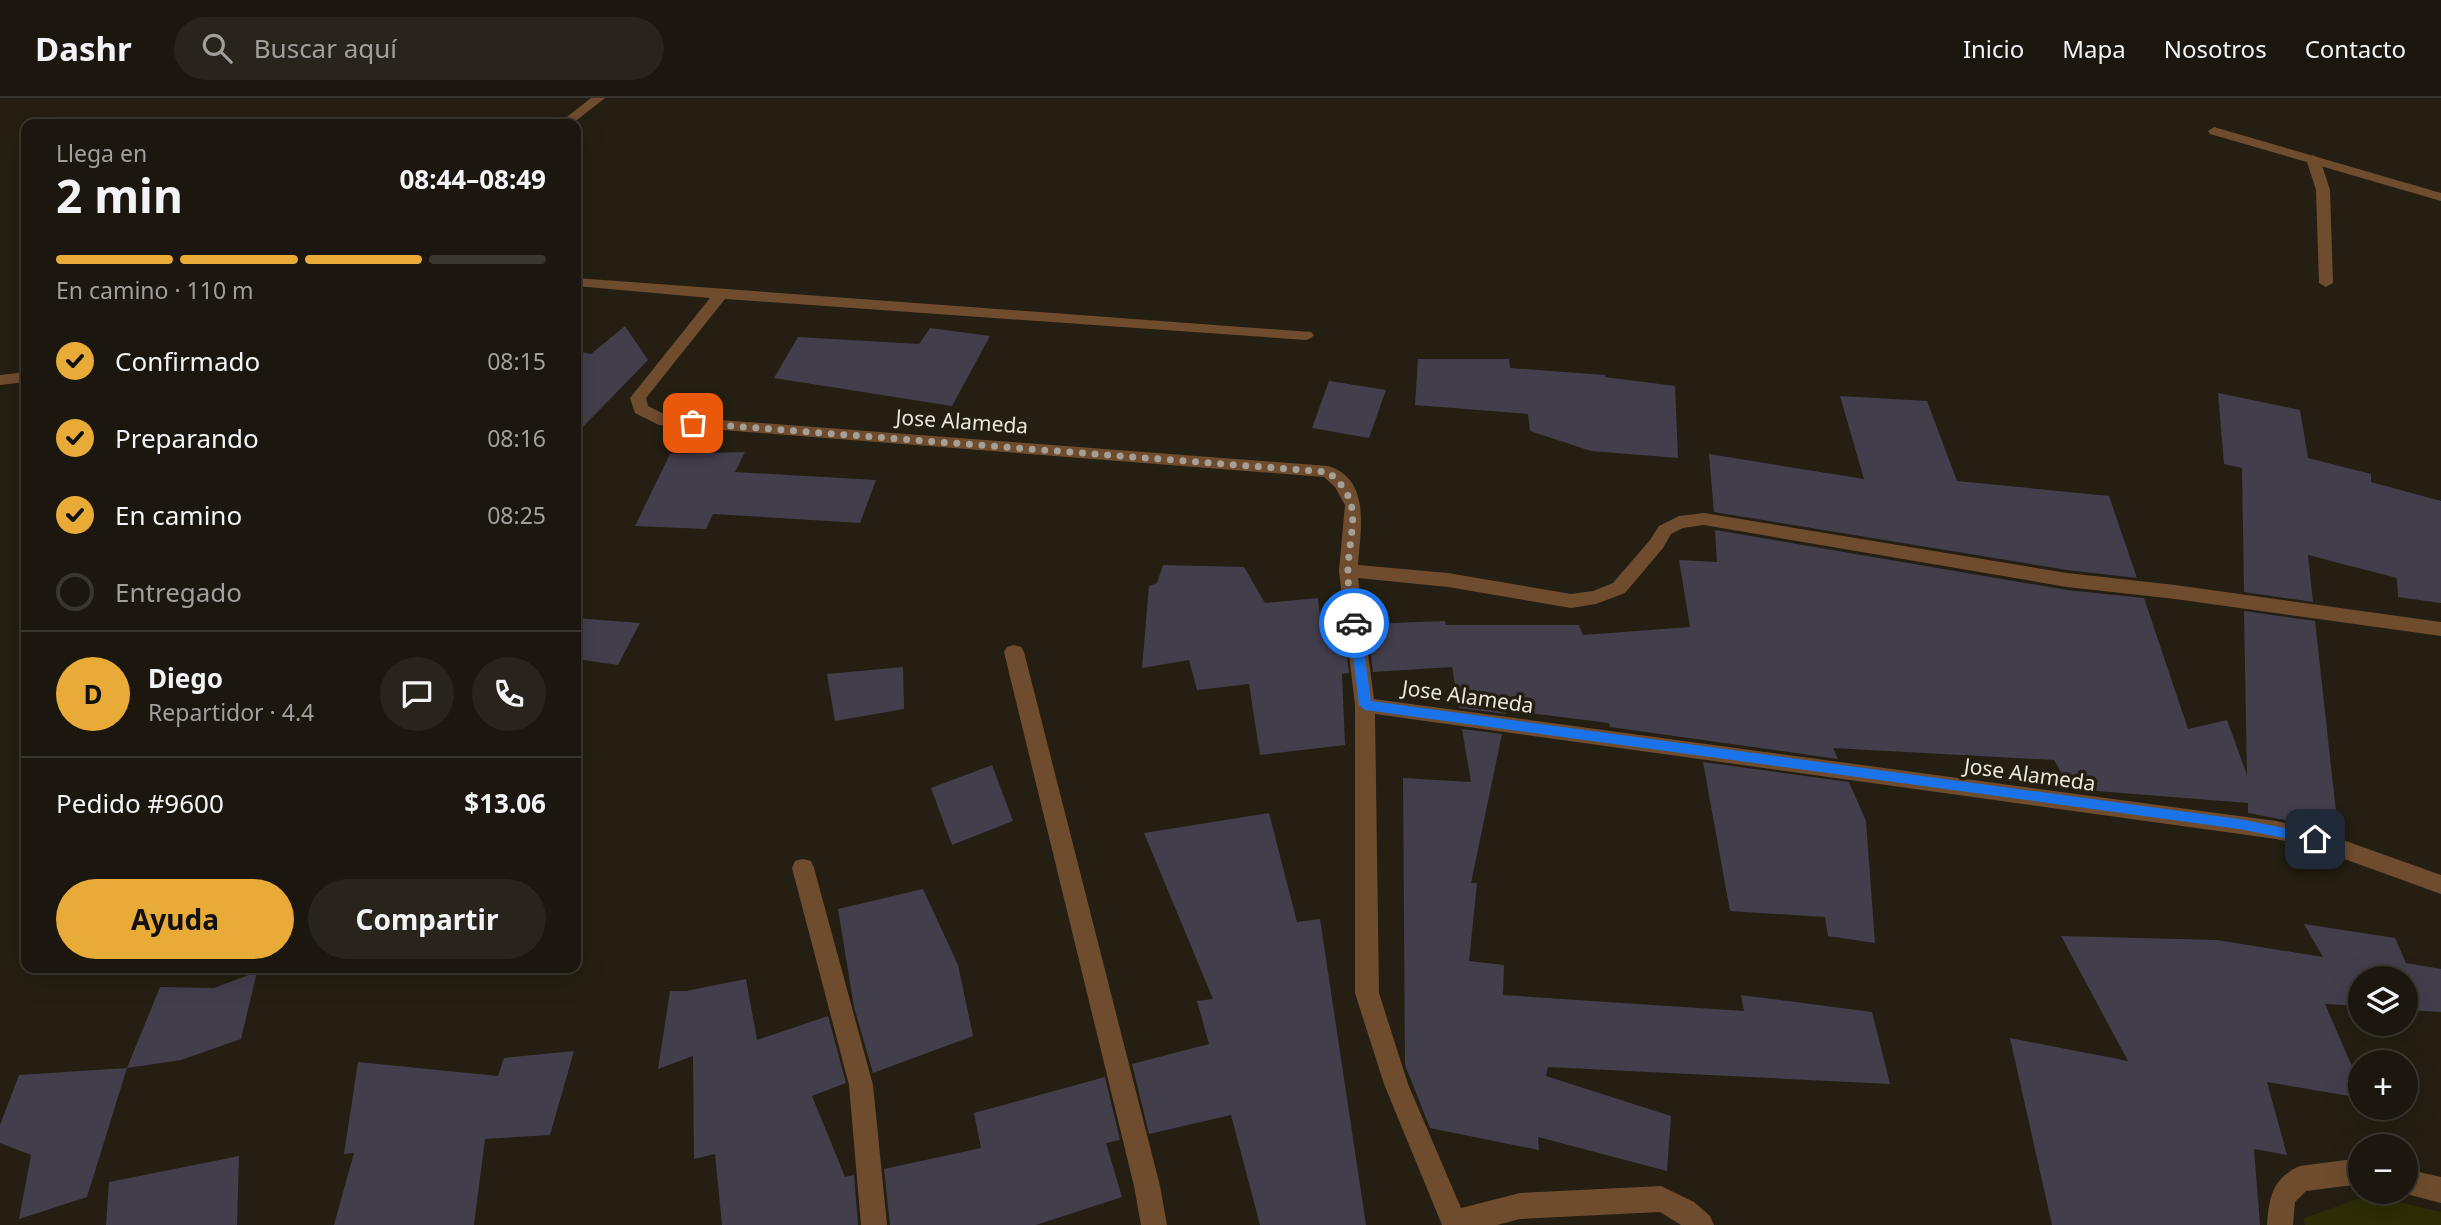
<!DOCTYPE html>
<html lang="es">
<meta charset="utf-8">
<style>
:root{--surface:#1b170e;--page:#28241c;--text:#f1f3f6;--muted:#a09f9e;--line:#39362e;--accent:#e8ab37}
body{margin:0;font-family:"Noto Sans",sans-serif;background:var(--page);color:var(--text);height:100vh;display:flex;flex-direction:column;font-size:26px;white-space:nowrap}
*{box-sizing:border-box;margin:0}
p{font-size:23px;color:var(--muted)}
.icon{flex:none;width:38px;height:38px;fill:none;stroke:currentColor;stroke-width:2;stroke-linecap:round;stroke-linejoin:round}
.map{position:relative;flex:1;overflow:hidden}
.panel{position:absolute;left:21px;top:21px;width:560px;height:854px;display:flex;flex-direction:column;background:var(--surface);border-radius:14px;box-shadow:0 7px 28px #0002,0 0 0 2px var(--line)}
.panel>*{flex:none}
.buttons{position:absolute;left:2348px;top:868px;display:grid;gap:14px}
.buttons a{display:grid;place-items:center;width:70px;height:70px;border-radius:50%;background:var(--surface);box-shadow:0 7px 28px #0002,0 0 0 2px var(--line);font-size:35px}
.pin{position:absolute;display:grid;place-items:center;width:60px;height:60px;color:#fff;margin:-30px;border-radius:14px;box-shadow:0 4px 10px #0006}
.courier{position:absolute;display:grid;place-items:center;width:70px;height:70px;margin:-35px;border:5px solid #1a73e8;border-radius:50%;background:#fff;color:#222;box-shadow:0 2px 9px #0007}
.summary em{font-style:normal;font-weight:700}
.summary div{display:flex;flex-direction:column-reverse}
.summary{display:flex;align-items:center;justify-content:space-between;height:119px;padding:0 35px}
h1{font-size:46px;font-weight:700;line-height:52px}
.bar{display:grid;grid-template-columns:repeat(4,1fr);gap:10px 7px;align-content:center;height:84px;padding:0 35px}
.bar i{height:9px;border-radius:5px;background:var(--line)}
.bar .selected{background:var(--accent)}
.bar p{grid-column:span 4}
.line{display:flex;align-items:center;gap:18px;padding:0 35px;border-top:2px solid var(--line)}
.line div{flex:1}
.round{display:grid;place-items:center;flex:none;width:74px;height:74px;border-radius:37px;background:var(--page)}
ol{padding:0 35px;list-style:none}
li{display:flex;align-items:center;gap:21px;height:77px}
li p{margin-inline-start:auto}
li .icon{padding:7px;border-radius:50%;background:var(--accent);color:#111;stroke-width:4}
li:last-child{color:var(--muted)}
li i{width:38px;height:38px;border:4px solid var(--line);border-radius:50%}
.action{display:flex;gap:14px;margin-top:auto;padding:14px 35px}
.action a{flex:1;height:80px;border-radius:42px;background:var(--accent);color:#111;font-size:28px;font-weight:700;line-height:80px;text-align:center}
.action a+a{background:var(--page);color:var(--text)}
header{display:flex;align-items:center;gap:42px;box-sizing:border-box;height:98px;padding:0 35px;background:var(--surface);border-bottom:2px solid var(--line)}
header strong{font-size:33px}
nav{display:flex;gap:38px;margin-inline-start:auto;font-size:24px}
.search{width:490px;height:63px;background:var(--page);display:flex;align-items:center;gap:18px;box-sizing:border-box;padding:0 24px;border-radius:38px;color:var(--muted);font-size:26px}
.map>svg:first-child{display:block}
</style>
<header>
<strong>Dashr</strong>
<div class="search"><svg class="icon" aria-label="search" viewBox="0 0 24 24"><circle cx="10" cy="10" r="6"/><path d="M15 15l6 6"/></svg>Buscar aquí</div>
<nav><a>Inicio</a><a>Mapa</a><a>Nosotros</a><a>Contacto</a></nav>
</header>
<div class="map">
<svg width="2441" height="1127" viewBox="0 0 2441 1127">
<rect width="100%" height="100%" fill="#241f12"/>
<!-- green -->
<path fill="#2c2d04" d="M2369,1097l72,17v13h-136l-1,-7z"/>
<!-- building -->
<path fill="#433e4c" d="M625,228l23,34 -72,74v-83l15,3z
M930,230l60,8 -38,70 -178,-28 24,-41 121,7z
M1418,261h91l1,9 95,7v2l70,9 3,72 -87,-7 -61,-20 -2,-17 -113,-9z
M1329,283l57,9 -17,48 -57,-10z
M2218,295l82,17 8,48 63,16v8l70,19v102l-43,-6 -1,-19 -89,-23 5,47 -69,-10 -2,-124 -18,-4z
M1840,298l87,5 30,80 152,15 28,82 -70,-8 -353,-58 -5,-58 155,25z
M745,354l-10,20 141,8 -16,43 -147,-9 -7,15 -71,-3 35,-72z
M1715,432l352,60 77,8 44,131 39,-9 20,55 -3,-164 71,10 23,209 -90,-17v-10l-177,-14 -17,-29 -221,-12 5,11 -228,-32 -1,-4 -102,-13 -1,4 -47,-6 -7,-41 -79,5 -6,-48 78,-3 1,4h133l4,10 107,-8 -11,-67 38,2z
M1163,467l81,2 21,36 53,-5 3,28 22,-1 6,48 -7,1 3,71 -85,10 -11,-71 -52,6 -8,-30 -47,8 7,-82 8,-3z
M576,520l64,5 -22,42 -42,-6z
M903,569l1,42 -69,12 -8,-47z
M1462,631l40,5 -31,149h6l-8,78 35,4 -1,30 241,16 -3,-16 131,17 18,72 -342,-17 -2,9 125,40 -4,55 -129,-34 1,13 -109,-22 -25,-63 -2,-287 68,4z
M1703,664l146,20 17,39 9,122 -47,-7 -3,-19 -95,-6z
M992,667l21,56 -61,24 -21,-57z
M1269,715l28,109 23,-3 46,306h-106l-29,-110 -82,19 -17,-70 77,-20 -12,-43 16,-2 -69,-166z
M923,791l35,76 15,71 -100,37 -19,-66 -16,-98z
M2304,826l91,14 11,25 35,6v43l-35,-2v-32h-45v28l-36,-2 36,83v11l-94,-16 20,73 -33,-6 6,76h-208l-42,-187 118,23 -67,-125 156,4 106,17z
M257,874l-16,67 -60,21 -54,8 33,-81 54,1z
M746,881l11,61 71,-24 18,67 -34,13 33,81 9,-2 4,50h-136l-7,-71 -21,5 -1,-103 -35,13 12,-78h16z
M574,953l-24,84 -65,4 -11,86h-140l20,-72 -10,1 14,-92 140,14 6,-18z
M127,970l-40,129 -68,22 12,-64 -31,-12v-18l19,-50z
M1105,979l15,63 -14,3 16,54 -86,28h-146l-6,-56 97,-21 -7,-35z
M239,1058l-2,69h-131l3,-43z"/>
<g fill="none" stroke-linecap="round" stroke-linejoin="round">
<!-- service -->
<path fill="#6f4c2e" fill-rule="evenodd" d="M591,0h14l-33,26h-14z
M2313,57l7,4 10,31 3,93 -7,4 -7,-4 -3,-93 -10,-31z
M1014,547l7,2 3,5 136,534 7,39h-26l-7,-39 -130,-534 3,-5z
M803,761l8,2 3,7 59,217 14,140h-26l-12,-140 -57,-217 3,-7z"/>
<!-- minor -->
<path fill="#6f4c2e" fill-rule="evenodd" d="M2214,29l227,66v8l-231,-67 -2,-3z
M576,180l735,54 3,3 -3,3 -5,2 -581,-41 -79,99 2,8 20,10 660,50c44,13 32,66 30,99l90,8 123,21 22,-3 20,-8 37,-43 9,-14 20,-10 25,-3 363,60 108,12 266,37v14l-266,-37 -108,-12 -363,-62 -21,3 -12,6 -8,14 -38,45 -29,11 -25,4 -123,-21 -90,-9 16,121 902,122 39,9 126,45v19l-127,-46 -38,-9 -901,-125 4,279 29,91 53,124 59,-15 141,-7 33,16 16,14 4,9h-33l-21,-13 -140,7 -23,6h-55l-58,-141 -29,-91v-288l-16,-134 6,-66 -10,-18 -11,-10 -665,-52 -24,-12 -5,-15 80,-100 -134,-12z
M26,274v10l-26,3v-10z
M2361,1060v26l-55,7 -11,11 -2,23h-26c2,-27 5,-47 33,-59z
M2406,1071l35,8v26l-42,-11h7z"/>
</g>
<!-- route -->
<path fill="#1a73e8" d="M1354,521l6,4 11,78 868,118 76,15 7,5 -7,5 -76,-15 -874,-119 -6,-5 -10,-82z"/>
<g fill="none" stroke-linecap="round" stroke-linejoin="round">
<!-- done -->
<path stroke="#a5a097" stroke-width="7" stroke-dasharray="0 12.6" d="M693,325l635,49c37,30 22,54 20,96 -1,17 4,37 6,55"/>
</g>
<g text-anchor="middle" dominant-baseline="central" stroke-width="7" stroke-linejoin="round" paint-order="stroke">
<!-- street labels -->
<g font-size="21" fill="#eae6de" stroke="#241f12">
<text transform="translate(962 323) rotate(4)">Jose Alameda</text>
<text transform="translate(1468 598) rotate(8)">Jose Alameda</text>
<text transform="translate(2030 676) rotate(8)">Jose Alameda</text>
</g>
</g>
</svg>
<div class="buttons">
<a><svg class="icon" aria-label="layers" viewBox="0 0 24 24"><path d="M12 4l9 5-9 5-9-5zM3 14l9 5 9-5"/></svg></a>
<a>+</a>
<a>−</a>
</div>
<div class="pin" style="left:693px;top:325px;background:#ea580c"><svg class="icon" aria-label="bag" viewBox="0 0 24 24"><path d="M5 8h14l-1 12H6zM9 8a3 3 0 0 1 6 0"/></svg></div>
<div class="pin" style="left:2315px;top:741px;background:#1f2937"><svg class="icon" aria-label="home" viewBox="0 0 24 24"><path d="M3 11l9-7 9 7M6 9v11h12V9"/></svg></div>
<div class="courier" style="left:1354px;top:525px"><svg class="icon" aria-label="car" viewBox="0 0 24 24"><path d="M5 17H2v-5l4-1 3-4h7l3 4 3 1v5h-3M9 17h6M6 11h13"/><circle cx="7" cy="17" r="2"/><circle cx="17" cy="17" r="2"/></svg></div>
<section class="panel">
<div class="summary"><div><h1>2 min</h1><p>Llega en</p></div><em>08:44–08:49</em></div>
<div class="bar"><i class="selected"></i><i class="selected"></i><i class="selected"></i><i></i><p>En camino · 110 m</p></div>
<ol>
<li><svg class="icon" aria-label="check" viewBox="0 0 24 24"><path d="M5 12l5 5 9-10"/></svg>Confirmado<p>08:15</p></li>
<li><svg class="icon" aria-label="check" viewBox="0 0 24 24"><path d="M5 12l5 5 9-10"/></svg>Preparando<p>08:16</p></li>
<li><svg class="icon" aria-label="check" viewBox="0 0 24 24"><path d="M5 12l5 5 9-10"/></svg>En camino<p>08:25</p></li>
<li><i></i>Entregado</li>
</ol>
<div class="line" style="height:126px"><b class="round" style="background:var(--accent);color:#111">D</b><div><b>Diego</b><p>Repartidor · 4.4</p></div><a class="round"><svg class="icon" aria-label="chat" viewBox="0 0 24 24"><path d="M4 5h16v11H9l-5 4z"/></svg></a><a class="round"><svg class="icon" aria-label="phone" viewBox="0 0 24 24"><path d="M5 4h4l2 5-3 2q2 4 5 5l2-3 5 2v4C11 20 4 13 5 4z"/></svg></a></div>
<div class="line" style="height:91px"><div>Pedido #9600</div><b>$13.06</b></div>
<div class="action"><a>Ayuda</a><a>Compartir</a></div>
</section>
</div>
